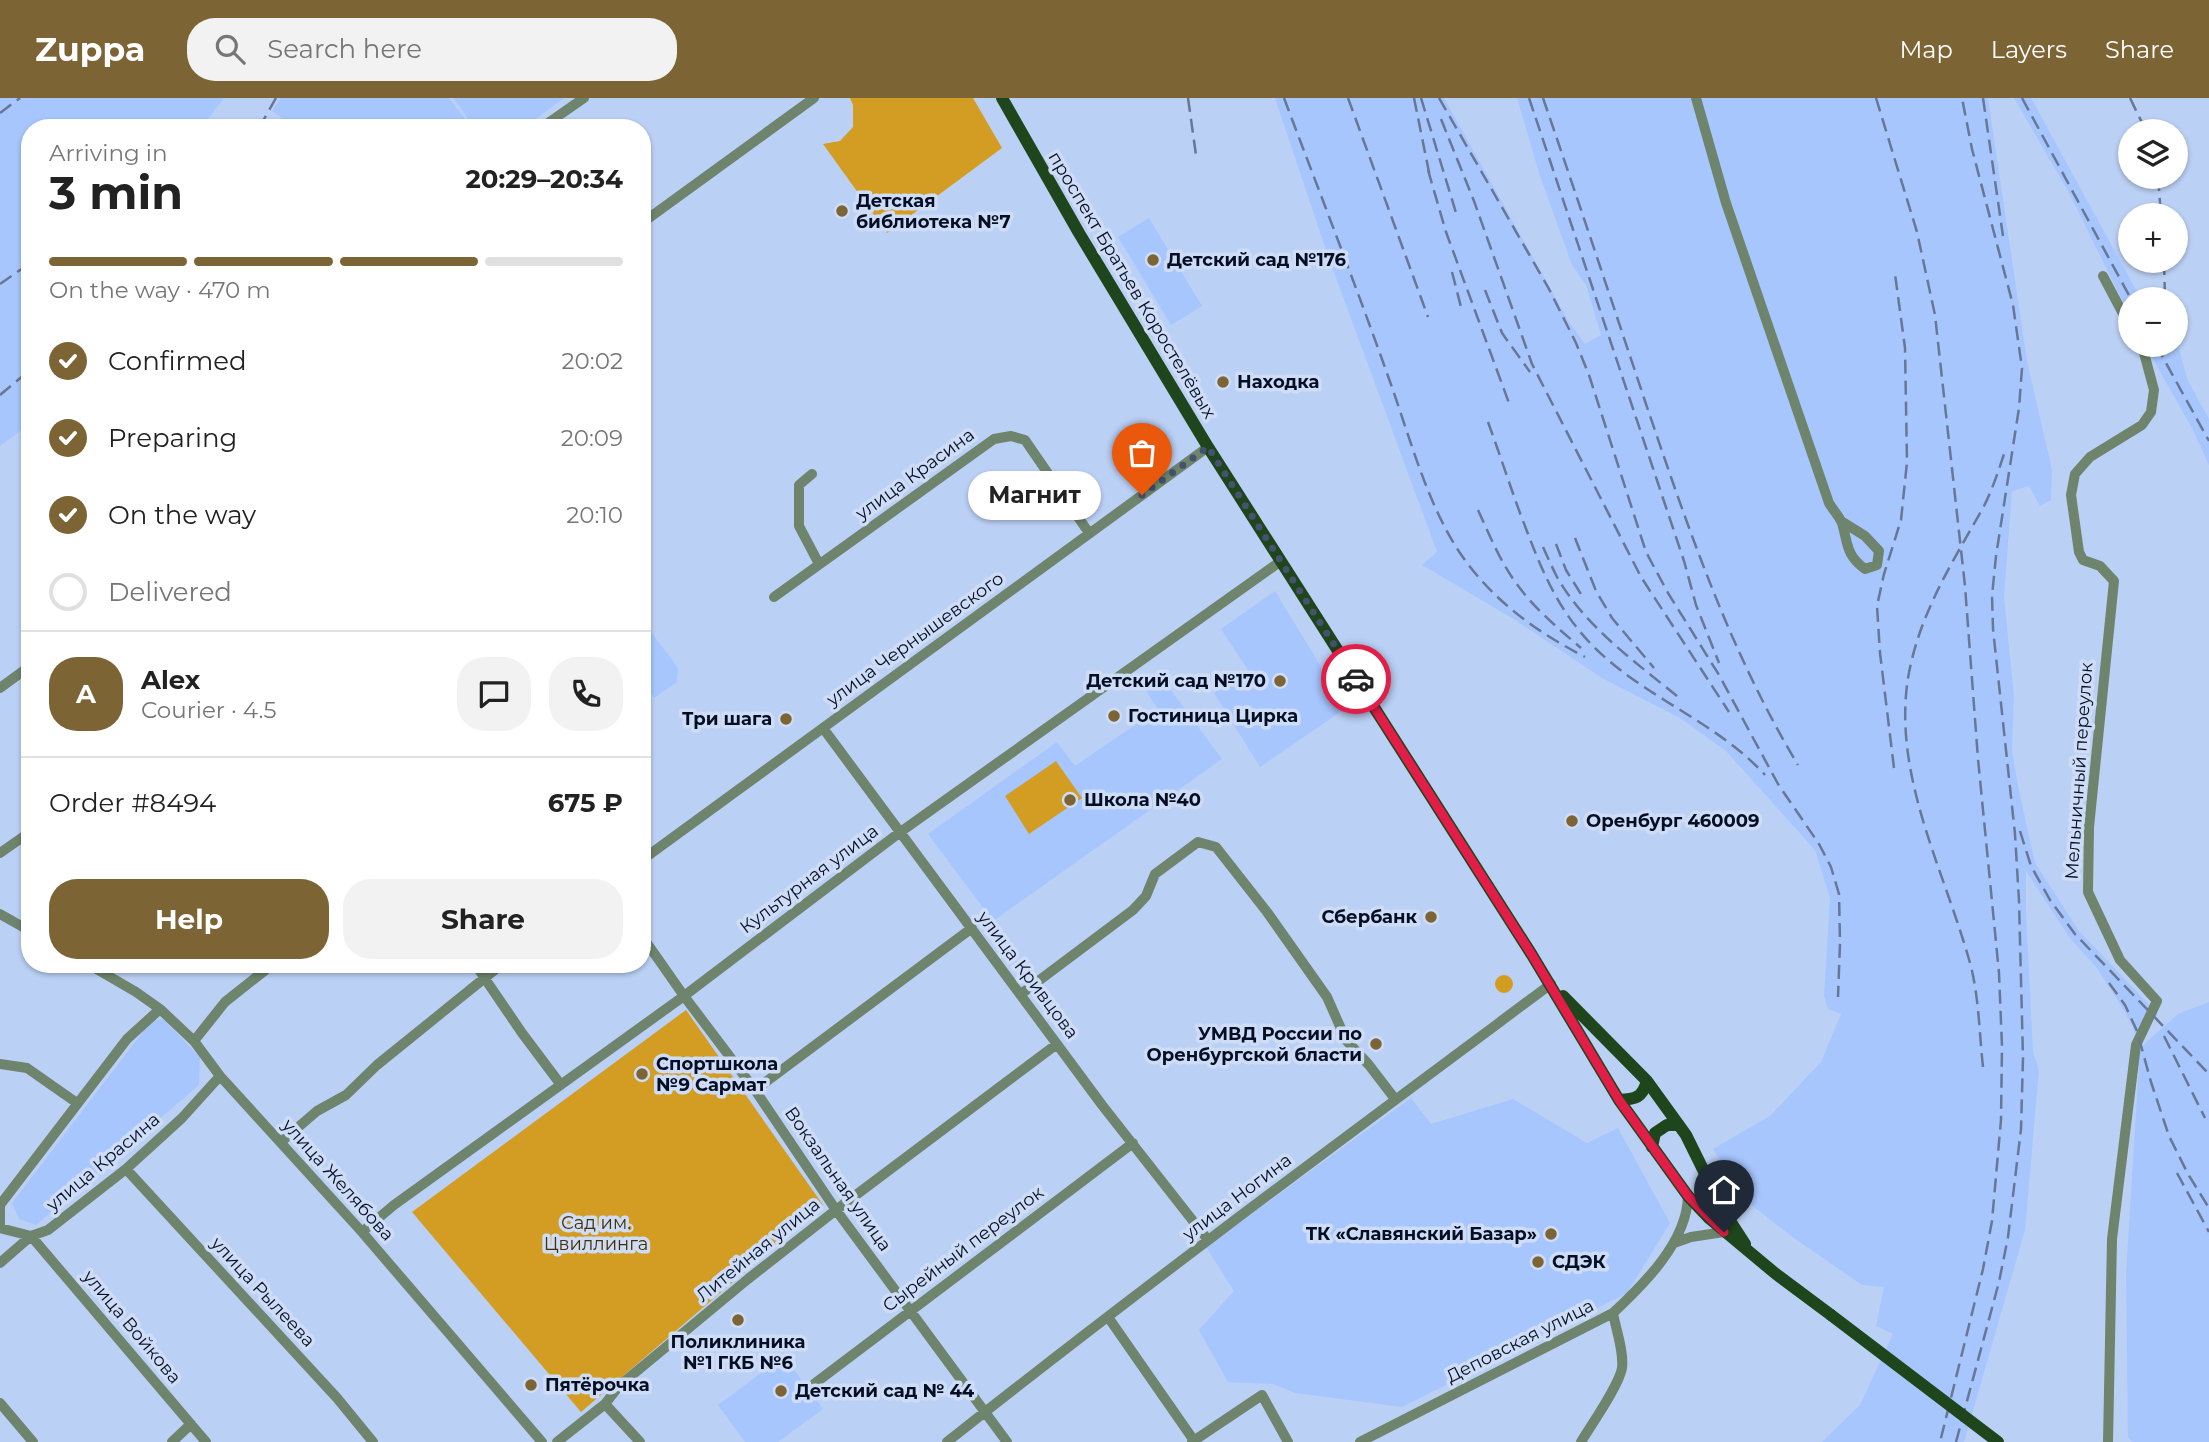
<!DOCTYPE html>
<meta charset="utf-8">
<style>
:root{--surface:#fff;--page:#f2f2f2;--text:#222;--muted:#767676;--line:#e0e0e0;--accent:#7c6435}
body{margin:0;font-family:Montserrat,sans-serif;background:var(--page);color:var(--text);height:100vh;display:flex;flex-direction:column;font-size:26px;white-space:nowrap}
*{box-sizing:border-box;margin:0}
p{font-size:23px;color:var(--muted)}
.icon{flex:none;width:38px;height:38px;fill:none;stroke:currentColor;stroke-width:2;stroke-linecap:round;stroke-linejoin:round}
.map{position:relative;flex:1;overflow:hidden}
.panel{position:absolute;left:21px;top:21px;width:630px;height:854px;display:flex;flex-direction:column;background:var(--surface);border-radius:28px;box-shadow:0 2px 5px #0004}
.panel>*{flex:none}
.buttons{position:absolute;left:2118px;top:21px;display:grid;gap:14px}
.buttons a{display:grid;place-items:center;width:70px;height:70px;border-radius:50%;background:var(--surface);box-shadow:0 2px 5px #0004;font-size:35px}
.pin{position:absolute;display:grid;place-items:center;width:60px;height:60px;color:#fff;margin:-72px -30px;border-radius:50% 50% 50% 0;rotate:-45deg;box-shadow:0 0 7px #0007}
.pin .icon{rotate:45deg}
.courier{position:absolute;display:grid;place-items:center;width:70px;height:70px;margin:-35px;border:5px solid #e11d48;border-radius:50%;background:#fff;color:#222;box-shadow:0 2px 9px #0007}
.bubble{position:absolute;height:49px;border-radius:24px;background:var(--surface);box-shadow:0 2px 5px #0004;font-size:23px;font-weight:700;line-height:49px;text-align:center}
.summary em{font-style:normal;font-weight:700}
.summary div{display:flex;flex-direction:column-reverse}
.summary{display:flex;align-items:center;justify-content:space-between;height:119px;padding:0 28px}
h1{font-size:46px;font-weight:700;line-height:52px}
.bar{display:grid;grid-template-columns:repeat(4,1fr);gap:10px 7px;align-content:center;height:84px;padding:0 28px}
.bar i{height:9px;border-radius:5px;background:var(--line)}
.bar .current{background:var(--accent)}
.bar p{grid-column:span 4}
.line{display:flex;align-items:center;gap:18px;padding:0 28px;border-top:2px solid var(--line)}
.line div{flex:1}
.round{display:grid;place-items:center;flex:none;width:74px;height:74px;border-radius:28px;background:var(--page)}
ol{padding:0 28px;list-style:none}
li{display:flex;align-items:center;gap:21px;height:77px}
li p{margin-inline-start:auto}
li .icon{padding:7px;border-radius:50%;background:var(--accent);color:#fff;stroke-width:4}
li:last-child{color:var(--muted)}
li i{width:38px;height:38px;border:4px solid var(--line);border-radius:50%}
.button{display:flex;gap:14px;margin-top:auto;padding:14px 28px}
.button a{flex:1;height:80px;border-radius:28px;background:var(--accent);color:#fff;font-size:28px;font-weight:700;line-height:80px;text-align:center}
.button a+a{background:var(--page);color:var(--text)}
header{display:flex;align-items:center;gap:42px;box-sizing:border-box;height:98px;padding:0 35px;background:var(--accent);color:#fff}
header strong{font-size:33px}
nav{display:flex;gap:38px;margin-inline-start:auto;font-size:24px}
.search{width:490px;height:63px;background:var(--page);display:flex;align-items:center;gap:18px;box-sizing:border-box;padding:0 24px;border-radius:28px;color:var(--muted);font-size:26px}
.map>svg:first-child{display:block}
</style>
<header>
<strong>Zuppa</strong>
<div class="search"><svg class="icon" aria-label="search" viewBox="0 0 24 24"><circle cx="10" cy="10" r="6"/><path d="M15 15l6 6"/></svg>Search here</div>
<nav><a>Map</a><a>Layers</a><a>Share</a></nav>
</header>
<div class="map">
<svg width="2209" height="1344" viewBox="0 0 2209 1344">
<rect width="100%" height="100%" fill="#bbd0f5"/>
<!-- built -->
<path fill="#a7c6fd" d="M0,0h224l-23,30h-171v296l-30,22z
M281,0h168l23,30h-177l-23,-17z
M453,0h111l-41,30h-48z
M1275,0h169l125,224 16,22 16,-9 -15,-50 -14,-20 -32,-89 -23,-78h471l39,263 25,109 -1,30 -11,6 -11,-20 -17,5 -8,106 10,100 -2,53 6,36 17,77 44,68 79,83 -21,27 -4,-13 -11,-21 -26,-40 -26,-29 -44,-67v41l7,140 6,18 -14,160 -61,212h-142l38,-37 33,-71 -17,-8 8,-39 -22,-2 -68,-47 -66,-51 4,-9 -19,-29 57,-33 51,-54 20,-48 -13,-5 -4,-13 6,-98 -15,-48 -89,-99 -46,-33 -78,-40 -90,-60 -90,-53 15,-13 -109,-296z
M2014,0h17l110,201h-11v17l-62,-125z
M1149,120l53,88 -31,19 -53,-88z
M2175,237l13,46 21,38v46l-16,-35 -48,-85h30z
M1275,493l71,117 -86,59 -46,-74 34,-23 -27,-41z
M642,522l36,48 -1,14 -23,16 -12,-17z
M1158,575l64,86 -229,162 -65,-87 129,-92 18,24 83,-57 -17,-26z
M2209,904v440h-77l-4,-5 -2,-163 14,-226 38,-34z
M163,921l37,38 -1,28 -163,140 -17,-6 -7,-16 139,-182z
M1411,1000l20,26 82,-25 74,44 31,-15 52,95 -43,70 -225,114 -107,-14 -22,-9 -45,-2 -29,-52 35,-39 -28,-44z
M784,1258l39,53 -45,33h-33l-27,-37z"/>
<!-- green -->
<path fill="#d29d22" d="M850,0h123l29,50 -115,85 -64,-89 17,-3 13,-14v-22z
M1056,663l26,37 -53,36 -24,-38z
M1495 886a9 9 0 1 1 18 0a9 9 0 1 1-18 0Z
M686,912l137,195 -242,207 -169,-200z"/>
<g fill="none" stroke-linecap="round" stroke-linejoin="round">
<!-- minor -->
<path stroke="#6e846c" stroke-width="10" d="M1696,0l30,105 103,300c4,7 10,13 13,20 6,21 4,32 23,46l12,-4 2,-14 -14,-15 -24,-15
M541,30l43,-30
M642,125l172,-125
M2103,178l27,51
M812,376l-13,11v41l20,38
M774,499l220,-158 17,-3 14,4 64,93
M0,590l30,-22
M823,630l279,377 106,135
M0,755l30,-21
M642,762l566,-413
M0,816l30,17
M642,838l42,60 71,94 81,120 171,232
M88,866l48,28 24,17 34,32 26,35 142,156 180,210
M475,866l47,69 39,52
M1021,896l112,-84 13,-14 9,-22 43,-32 18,5 51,65 60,85 19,43 23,25 26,34
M194,943l31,-39 48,-38
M0,966l27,4 50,35
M755,992l217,-162
M281,1044l36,-31 29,-16 31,-30 125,-101
M126,1071l211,229 36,44
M0,1128v-21l127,-166 33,-30
M0,1130l31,8 175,206
M362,1134l32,-27 290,-209 215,-163 382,-272
M1674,1145l17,-6 33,-5
M0,1165l31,-27 17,-6 78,-61 56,-51 38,-42
M1108,1219l87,125
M814,1286l319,-241
M0,1305l33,39
M605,1306l35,38
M172,1344l19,-18
M557,1344l48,-38 14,-18 129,-107 88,-69 221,-166
M947,1344c198,-157 401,-307 604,-458
M1192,1344l70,-47 26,47
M1360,1344l253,-129c31,-29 74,-71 75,-117
M1581,1344c10,-17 38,-56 41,-74 2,-17 -6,-38 -9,-55
M2108,1344l4,-203 24,-194 21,-44 -37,-41 -32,-68 1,-65 25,-246 -14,-15 -17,-6 -4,-8 -8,-57 4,-21 15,-17 52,-32 9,-13 3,-22 -10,-37 -5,-8"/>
<!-- major -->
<path stroke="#1e451b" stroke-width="12" d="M1002,0l77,135 129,214 324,508 87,145 69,96 22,23 66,55 55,41
M1563,898l84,85 39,54 37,75 22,34
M1619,1002c17,-1 23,-2 28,-19
M1652,1049l3,-14 12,-8h12"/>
<!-- rail -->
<path stroke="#677795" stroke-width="2.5" stroke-dasharray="14 7" stroke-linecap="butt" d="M1188,0l8,57
M1284,0c35,93 71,185 104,278 21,58 38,126 72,177 32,47 75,78 125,104
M1348,0l80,219
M1414,0l16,79
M1421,0l36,118
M1439,0l110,191 27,54 13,32 57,177 22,41 51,82 59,109 41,60 12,23 8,27 1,49 -2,54
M1529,0l155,463 12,44 23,58
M1543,0c35,102 69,204 103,306 42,124 84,248 152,361
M1876,0l41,134 18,83 30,271 13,173 21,214 3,73 -1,74 -9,101 -9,48 -43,173
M1983,0l20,138
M2022,0l109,201
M2130,0l16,33
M0,15l20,-15
M1441,21l33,82 58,163 109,213 88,135
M259,30l17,-30
M1428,72l18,62 63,171
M2158,79l3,38
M2164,163l1,38
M1452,174l9,35
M0,186l30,-21
M1485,192l17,43 28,39
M2156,247l53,96
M0,297l30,-25
M1488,324c11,30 21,61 32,91 19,50 35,95 74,134 51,51 123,75 171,128
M1478,412c12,26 23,54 41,77 17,23 40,42 62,61
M1575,440l21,53 16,27 42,50
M1556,446l10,26 18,29
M1543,449c4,9 9,20 14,30 29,51 81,87 125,123
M1894,670l-14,-115 -3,-47 7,-32 17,-54 6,-58 -2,-114 -10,-74
M2020,733l11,35 19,34 25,34 134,140
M2109,885l16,22 12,26 14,51 18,54 19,38 21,34
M2164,938l41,82
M1983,969c-4,-36 -4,-76 -15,-111 -26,-90 -75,-182 -60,-278 11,-64 44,-115 75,-170 9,-17 15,-36 21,-54
M2177,1075l32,59
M1956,1344l43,-160 9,-45 13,-108 2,-71 -4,-157 -4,-67 -22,-205 -1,-33 4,-40 23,-148 3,-40 -9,-63 -41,-156 -10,-51"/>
<!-- major-bridge -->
<path stroke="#1e451b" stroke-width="12" d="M1831,1217l167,127"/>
</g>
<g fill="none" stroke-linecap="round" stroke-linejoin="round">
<!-- done -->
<path stroke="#44526d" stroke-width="7" stroke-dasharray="0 12.6" d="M1142,397l66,-48 148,232"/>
<!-- route -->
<path stroke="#e11d48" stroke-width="9" d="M1356,581l176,276 87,145 69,96 36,36"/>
</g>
<!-- markers -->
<g fill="#7c6435" stroke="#cedcf6" stroke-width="2.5">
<circle cx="842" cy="113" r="7"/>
<circle cx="1153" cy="162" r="7"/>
<circle cx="1223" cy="284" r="7"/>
<circle cx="1280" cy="583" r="7"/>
<circle cx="1114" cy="618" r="7"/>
<circle cx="786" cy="621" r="7"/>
<circle cx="1070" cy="702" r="7"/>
<circle cx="1572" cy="723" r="7"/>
<circle cx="1431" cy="819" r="7"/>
<circle cx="1376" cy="946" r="7"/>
<circle cx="642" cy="976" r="7"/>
<circle cx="1551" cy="1136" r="7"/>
<circle cx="1538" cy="1164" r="7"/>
<circle cx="738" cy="1222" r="7"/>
<circle cx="531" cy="1287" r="7"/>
<circle cx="781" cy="1293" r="7"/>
</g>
<g text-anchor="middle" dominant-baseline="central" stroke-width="7" stroke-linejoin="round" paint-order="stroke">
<!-- poi labels -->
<g font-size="18" font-weight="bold" fill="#040e24" stroke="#cedcf6" text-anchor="start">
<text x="856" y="103">Детская<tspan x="856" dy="21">библиотека №7</tspan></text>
<text x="1167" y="162">Детский сад №176</text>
<text x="1237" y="284">Находка</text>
<text x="1266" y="583" text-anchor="end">Детский сад №170</text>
<text x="1128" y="618">Гостиница Цирка</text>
<text x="772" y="621" text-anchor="end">Три шага</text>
<text x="1084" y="702">Школа №40</text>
<text x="1586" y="723">Оренбург 460009</text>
<text x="1417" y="819" text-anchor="end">Сбербанк</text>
<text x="1362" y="936" text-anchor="end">УМВД России по<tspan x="1362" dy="21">Оренбургской бласти</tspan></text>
<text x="656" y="966">Спортшкола<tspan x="656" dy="21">№9 Сармат</tspan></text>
<text x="1537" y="1136" text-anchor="end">ТК «Славянский Базар»</text>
<text x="1552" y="1164">СДЭК</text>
<text x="738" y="1244" text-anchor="middle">Поликлиника<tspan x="738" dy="21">№1 ГКБ №6</tspan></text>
<text x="545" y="1287">Пятёрочка</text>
<text x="795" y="1293">Детский сад № 44</text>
</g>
<!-- street labels -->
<g font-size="18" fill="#040e24" stroke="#cedcf6">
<text transform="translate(1132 187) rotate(59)">проспект Братьев Коростелёвых</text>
<text transform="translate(915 376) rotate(-36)">улица Красина</text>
<text transform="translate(915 541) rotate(-36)">улица Чернышевского</text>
<text transform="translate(2079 673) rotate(-86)">Мельничный переулок</text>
<text transform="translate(809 781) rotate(-37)">Культурная улица</text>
<text transform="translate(1028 877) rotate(53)">улица Кривцова</text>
<text transform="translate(103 1064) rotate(-40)">улица Красина</text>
<text transform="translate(838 1081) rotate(55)">Вокзальная улица</text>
<text transform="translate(338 1082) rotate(48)">улица Желябова</text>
<text transform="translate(1237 1099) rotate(-37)">улица Ногина</text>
<text transform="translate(963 1151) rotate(-37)">Сырейный переулок</text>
<text transform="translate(758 1152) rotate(-39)">Литейная улица</text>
<text transform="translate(263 1194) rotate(47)">улица Рылеева</text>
<text transform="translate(132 1229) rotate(50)">улица Войкова</text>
<text transform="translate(1520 1243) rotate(-27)">Деповская улица</text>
</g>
<!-- park labels -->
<g font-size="18" fill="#452f00" stroke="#cedcf6">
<text x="596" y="1125">Сад им.<tspan x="596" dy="21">Цвиллинга</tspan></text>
</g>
</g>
</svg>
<div class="buttons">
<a><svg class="icon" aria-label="layers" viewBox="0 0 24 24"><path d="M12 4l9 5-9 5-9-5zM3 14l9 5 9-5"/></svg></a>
<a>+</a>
<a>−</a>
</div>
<div class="pin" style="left:1142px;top:397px;background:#ea580c"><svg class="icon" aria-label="bag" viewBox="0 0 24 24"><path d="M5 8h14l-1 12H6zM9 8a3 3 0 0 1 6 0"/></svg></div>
<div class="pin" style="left:1724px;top:1134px;background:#1f2937"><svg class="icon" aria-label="home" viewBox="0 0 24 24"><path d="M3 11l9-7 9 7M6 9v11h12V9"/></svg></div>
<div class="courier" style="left:1356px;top:581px"><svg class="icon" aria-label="car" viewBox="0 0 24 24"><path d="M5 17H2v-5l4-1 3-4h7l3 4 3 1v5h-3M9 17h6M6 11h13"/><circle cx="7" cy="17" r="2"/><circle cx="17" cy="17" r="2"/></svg></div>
<div class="bubble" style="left:968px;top:373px;width:133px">Магнит</div>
<section class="panel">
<div class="summary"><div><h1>3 min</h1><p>Arriving in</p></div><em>20:29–20:34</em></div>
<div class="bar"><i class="current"></i><i class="current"></i><i class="current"></i><i></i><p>On the way · 470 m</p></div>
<ol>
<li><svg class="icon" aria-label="check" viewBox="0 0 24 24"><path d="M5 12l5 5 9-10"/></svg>Confirmed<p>20:02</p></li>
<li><svg class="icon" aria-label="check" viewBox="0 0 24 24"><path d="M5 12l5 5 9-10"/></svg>Preparing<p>20:09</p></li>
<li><svg class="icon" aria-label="check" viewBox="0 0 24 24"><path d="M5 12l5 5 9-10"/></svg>On the way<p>20:10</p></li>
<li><i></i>Delivered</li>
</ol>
<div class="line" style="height:126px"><b class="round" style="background:var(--accent);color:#fff">A</b><div><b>Alex</b><p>Courier · 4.5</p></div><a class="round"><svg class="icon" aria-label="chat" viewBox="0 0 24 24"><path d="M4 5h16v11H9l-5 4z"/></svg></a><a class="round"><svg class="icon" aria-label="phone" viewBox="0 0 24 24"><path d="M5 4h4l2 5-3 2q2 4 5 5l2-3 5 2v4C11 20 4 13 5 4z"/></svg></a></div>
<div class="line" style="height:91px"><div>Order #8494</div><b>675 ₽</b></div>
<div class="button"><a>Help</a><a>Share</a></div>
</section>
</div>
